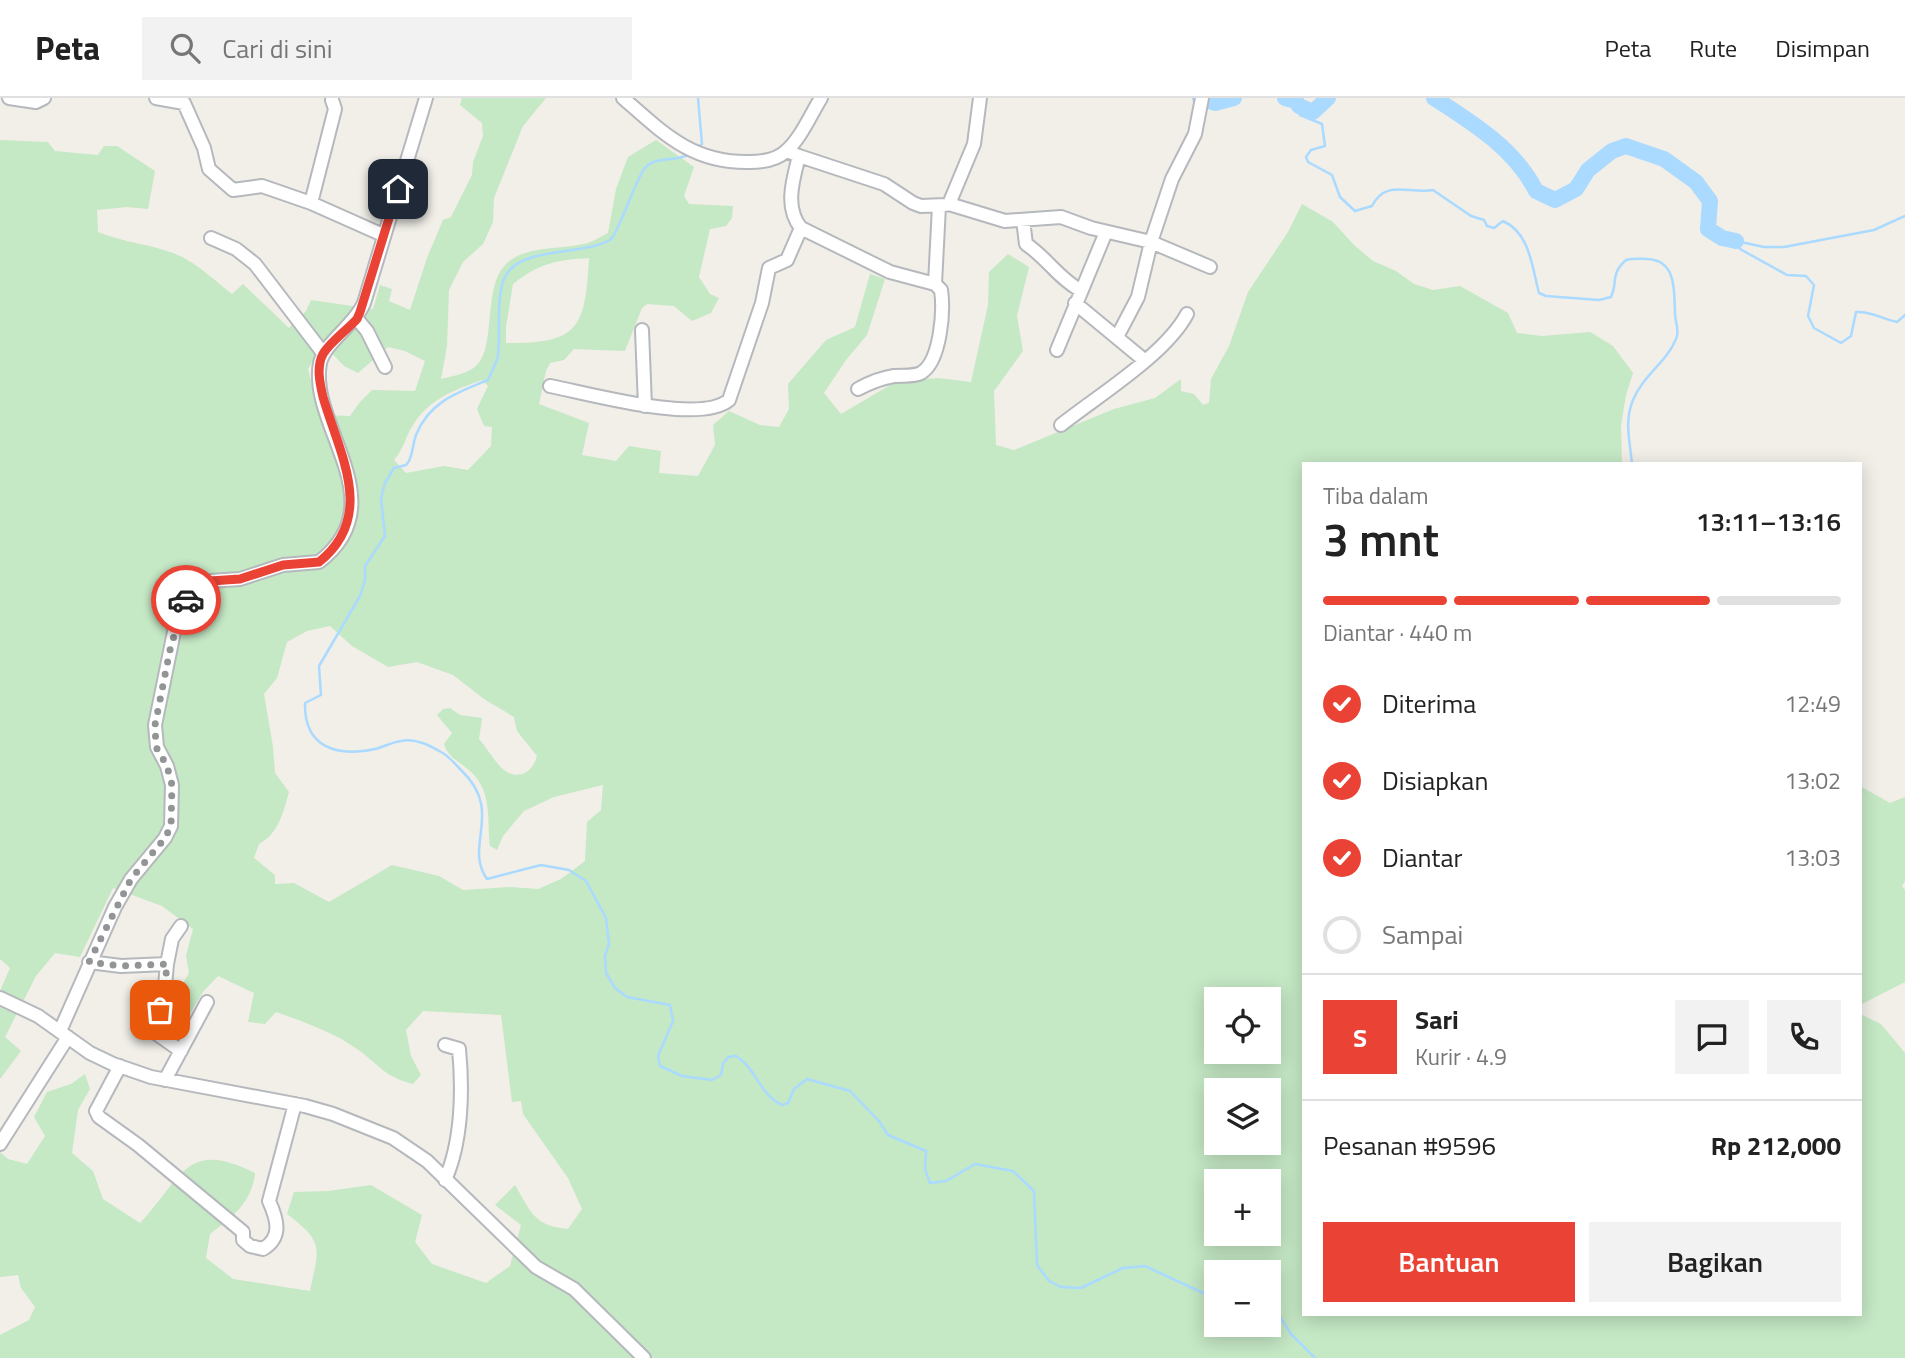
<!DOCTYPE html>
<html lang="id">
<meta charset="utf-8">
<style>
:root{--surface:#fff;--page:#f2f2f2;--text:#222;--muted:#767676;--line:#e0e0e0;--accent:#ea4335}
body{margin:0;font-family:"Titillium Web",sans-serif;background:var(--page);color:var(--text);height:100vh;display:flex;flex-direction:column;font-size:26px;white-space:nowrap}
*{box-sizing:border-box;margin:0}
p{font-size:23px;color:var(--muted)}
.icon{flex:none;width:38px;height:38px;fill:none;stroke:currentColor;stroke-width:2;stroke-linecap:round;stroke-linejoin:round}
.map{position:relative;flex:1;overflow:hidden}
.details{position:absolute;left:1302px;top:364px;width:560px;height:854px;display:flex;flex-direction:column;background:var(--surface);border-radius:0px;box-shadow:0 4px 18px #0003}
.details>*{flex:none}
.tools{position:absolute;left:1204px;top:889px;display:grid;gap:14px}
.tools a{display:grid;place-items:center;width:77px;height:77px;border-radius:0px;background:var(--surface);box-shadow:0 4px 18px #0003;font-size:35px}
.pin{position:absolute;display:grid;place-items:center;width:60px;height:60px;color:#fff;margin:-30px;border-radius:14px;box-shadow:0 4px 10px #0006}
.courier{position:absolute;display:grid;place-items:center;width:70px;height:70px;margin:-35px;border:5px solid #ea4335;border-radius:50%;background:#fff;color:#222;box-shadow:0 2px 9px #0007}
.head em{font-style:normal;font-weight:600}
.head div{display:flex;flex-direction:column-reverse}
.head{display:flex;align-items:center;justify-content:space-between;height:119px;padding:0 21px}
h1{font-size:46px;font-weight:600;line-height:52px}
.bar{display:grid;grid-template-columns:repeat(4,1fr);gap:10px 7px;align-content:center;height:84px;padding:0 21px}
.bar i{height:9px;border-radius:5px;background:var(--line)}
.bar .on{background:var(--accent)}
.bar p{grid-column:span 4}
.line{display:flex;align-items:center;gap:18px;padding:0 21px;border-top:2px solid var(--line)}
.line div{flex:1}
.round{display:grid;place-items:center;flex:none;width:74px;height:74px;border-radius:0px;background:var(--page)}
ol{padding:0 21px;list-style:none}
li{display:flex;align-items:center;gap:21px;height:77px}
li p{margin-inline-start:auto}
li .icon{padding:7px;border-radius:50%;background:var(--accent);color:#fff;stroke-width:4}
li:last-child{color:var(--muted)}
li i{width:38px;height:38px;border:4px solid var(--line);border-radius:50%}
.cta{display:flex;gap:14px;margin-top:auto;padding:14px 21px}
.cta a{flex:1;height:80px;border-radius:0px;background:var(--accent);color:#fff;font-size:28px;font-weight:600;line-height:80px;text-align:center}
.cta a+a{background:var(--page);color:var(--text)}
header{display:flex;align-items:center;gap:42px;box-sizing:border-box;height:98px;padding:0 35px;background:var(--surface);border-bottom:2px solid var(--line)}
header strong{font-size:33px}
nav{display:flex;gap:38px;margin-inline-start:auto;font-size:24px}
.search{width:490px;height:63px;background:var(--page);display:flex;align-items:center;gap:18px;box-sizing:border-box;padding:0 24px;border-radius:0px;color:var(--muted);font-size:26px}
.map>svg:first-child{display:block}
</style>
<header>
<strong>Peta</strong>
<div class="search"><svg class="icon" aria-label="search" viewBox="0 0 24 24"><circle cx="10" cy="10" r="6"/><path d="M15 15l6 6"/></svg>Cari di sini</div>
<nav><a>Peta</a><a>Rute</a><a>Disimpan</a></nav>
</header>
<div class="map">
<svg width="1905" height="1260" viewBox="0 0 1905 1260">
<rect width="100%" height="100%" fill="#f1efe8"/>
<!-- green -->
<path fill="#c5e8c5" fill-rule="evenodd" d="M462,0h84l-23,28 -29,72 -1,24 -10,22 -20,18 -14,28 -2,56 -6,33c11,-3 26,-5 35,-13 21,-19 6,-79 30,-102 20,-19 53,-14 77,-20 8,-1 17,-7 25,-11l8,-44 12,-32 28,-17 38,27 -10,29 5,8 44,2 -1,12 -6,8 -16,3 -11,48 11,17 9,4 -8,15 -19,8 -18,-15 -27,-2 -5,4 -17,43 -51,-2 -10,11 -14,3 -4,8 -7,33 50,19 -7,32 34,6 13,-15 32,5 -2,22 39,3 17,-31 -2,-20 16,-14 31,14 19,2 10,-18 -1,-25 38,-44 29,-13 15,-53 15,5 -18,56 -21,25 -22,33 17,21 56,-33 42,-3 32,4 17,-77 1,-33 19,-18 21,13 -12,49 6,35 -29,40 2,54 18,5 100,-41 41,-11 26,-19v12l13,3 9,11 6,-2 2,-24 18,-33 19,-54 40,-60 14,-28 31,18 21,23 19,16 23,10 18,13 19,6 27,-4 48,27 9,20 25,3 48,-4 23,14 20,27 -7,22 -5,30 1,39h-318v850h556v-300l21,10 24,29v305h-1905v-23l29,-15 6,-13 -14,-19 -3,-13 -18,2v-125l8,7 19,5 18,-28 -11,-19 13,-25 24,-8 14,-10 5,15 -12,21 -6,43 21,18 10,28 37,24c42,-44 45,-85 115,-50 -3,30 -23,44 -45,61l-4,24 27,21 77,12c9,-44 15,-48 -23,-77l7,-22 35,-1 42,-6 51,30 -7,27 17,22 54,19 24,-17 11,-41 -26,-20 20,-20c16,27 19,41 53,44l14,-20 -14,-31 -45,-64 -2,-13 -9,1 -11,-87 -78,-4 -17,19 5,26 10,19 -8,9c-30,-8 -32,-18 -56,-35 -24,-17 -53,-27 -81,-37l-11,12 -17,-2 6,-29 -36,-17 -15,16 -26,43 -11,-8 7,-27 16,-27 -3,-17 7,-27 -31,-23 -49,-18 -33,69 -25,-4 -19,23 -31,61 16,14 -21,28v-88l10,-23 -10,-9v-819l48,2 7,9 43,4 6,-9h13l38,25 -7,38 -21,-2 -30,3 1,22c25,10 50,12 75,21 22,8 41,27 59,41l11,-10 46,44 17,-17 5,-11 62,9 7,-24 12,4 -3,12 21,9 17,-52 16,-38 8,-3 21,-42 1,-13 10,-26 -1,-13 -22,-18zM589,160c-4,69 -9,86 -83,85v-16l7,-43c27,-21 43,-24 76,-26zM323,246l21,22 14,7 30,-26 17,4 20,10 -10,30 -43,-1 -12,12 -10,14 -31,-1 -11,-46zM482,282l6,6 -11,23 7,17 8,1 -1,19 -23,24 -24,-4 -38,7 -12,-13c10,-11 11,-23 19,-35 16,-26 41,-35 69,-45zM330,528l22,20 36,21 29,-5 36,13 31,24 30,18 3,14 20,25c-4,16 -18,25 -33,14 -7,-5 -18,-23 -25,-31l3,-21 -22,-3 -10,-7 -7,1 -6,6 15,18 -8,11c4,15 21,20 31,32 17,20 12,46 15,70l7,4 6,-14 21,-25 30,-14 49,-12 -2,25 -14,12 -2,39 -24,18 -23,10 -28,-2 -47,3 -24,-14 -47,-11 -63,37 -35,-19 -19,1v-9l-21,-17 5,-14c20,-11 24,-31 30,-52l-14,-19 -2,-26 -9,-53 13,-16 10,-36 20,-11zM1216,901h53v53h-53zM1216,992h53v53h-53zM1216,1083h53v53h-53zM1216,1174h53v53h-53z
M1860,688l30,17 15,-6v84l-3,5 3,4v92l-45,23z"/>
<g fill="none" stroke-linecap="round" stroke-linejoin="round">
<!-- stream -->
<path stroke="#aadaff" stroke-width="2.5" d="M1296,3l4,14 22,9 3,22 -14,4 -5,7 2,5 24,13 8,22 15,14 17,-5c14,-27 35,-12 61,-16l38,26 13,4 3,6 7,2 9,-7c27,12 29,46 36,72l7,3 53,4 12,-3c7,-15 -1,-23 15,-37 7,-2 13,-1 21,-1 30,1 27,32 28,54 0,9 5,18 1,26 -9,23 -33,36 -43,61 -9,21 -3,42 -1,64
M697,50l5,-4 -4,-46
M689,56c-13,9 -33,1 -44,14 -10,12 -27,67 -35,72 -28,16 -87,6 -104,35 -11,18 -5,58 -8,80 -1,8 -7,17 -10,25 -30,12 -59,22 -72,55 -3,8 -3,17 -7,26l-3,4 -12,3 -9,15 -4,15 4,38 -20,30v14l-5,16 -41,70 2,29 -16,8c-1,45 32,54 70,46 9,-2 17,-7 26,-8 14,-3 28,4 40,11 8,4 14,12 20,18 44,42 2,75 26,109l54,-14 28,5 17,11 20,37 3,26 -4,12 1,17 9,15 12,9 43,8 3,16 -15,35 2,10 22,10 30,4 9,-5 2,-11 5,-7 8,-1c21,13 22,37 46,49l6,-2 6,-14 13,-10 43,12 29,30 9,14 38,16 -1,18 5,14 16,-2 29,-17 38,7 21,20 3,74 12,16 12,6 20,1 42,-20 22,-2 71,33
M1736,143l4,8 47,26 19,1 8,9 -6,31 6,12 27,15 10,-7 5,-24c16,-1 25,7 41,10l8,-7
M1736,143l28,6h20l90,-17 31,-14
M1269,1210l6,1 16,25 24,24"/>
<!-- river -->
<path stroke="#aadaff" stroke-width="16" d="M1200,0l15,5 19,-5
M1285,0l11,3 3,5 14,6 15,-14
M1434,0c39,25 81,51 102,93l19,9 21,-11 12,-19 24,-19 14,-5 38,13 32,23 14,19 -2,28 14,9 14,3"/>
<!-- minor casing -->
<g stroke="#b5b8bc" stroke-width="16">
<path id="minor" d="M9,0l27,4 8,-4
M156,0l28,5 20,45 5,21 24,21 29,-4 49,17 72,32
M623,0c40,35 69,65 126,64 12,0 27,-2 36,-10 15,-12 26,-38 36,-54
M980,0l-6,46 -25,60 56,17 56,-4 30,11 60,14 21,-63 23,-45 7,-36
M799,58l85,28 29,19 8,3 24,-1
M311,105l24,-94 -3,-9
M1023,122l3,24c21,14 32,34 54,46
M801,130l89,44 45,12
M211,140l25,11 19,15 68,89
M1075,205l69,57
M357,221l10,12 18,36
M642,232l3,76
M1117,239l21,-40 13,-55 59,25
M1057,252l49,-118
M550,288c37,7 150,39 179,14l33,-97 7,-35 18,-8 14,-32c-17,-21 -8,-48 -2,-72l-12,-5
M858,291c11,-6 23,-11 36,-13 9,-1 19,1 27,-3 20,-12 23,-63 20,-83l-6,-6 4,-78
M1061,327c38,-30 105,-71 126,-111
M89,864l32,4 46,-2 5,-25 9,-13
M167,866l-3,33 -9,26 2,11 24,17
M0,900l38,18 52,37 23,11 38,13 154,29 28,8 60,24 34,23 109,106 38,22 70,69
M60,933l55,-124 16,-28 34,-41 6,-12 1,-41 -5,-19 -10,-19 -2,-22 20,-98 13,-32 10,-9 12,-5 30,-2 43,-14 36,-3c78,-60 -11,-136 1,-199 5,-21 34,-37 44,-60l62,-205
M445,947l14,4c4,41 3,93 -14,131
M120,968l-24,45 3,6 39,28 105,87v8l7,6 13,3c20,-12 14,-30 6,-48l26,-97
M165,982l42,-78
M0,1046l68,-107"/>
</g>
<!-- minor -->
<use href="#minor" stroke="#fff" stroke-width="12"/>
</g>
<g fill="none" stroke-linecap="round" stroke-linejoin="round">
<!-- done -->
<path stroke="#929495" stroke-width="7" stroke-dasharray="0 12.6" d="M160,912l4,-13 3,-33 -46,2 -32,-4 42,-83 34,-41 6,-12 1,-41 -5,-19 -11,-19 -1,-22 16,-80 15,-45"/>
<!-- route -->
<path stroke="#ea4335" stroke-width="9" d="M186,502l8,-11 16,-8 30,-2 43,-14 36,-3c58,-46 20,-109 4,-165 -3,-13 -7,-30 0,-43 7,-12 24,-24 34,-35l3,-7 38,-123"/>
</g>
</svg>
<div class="tools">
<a><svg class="icon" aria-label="locate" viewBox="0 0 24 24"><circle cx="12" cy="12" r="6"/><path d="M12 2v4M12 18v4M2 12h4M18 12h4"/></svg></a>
<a><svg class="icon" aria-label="layers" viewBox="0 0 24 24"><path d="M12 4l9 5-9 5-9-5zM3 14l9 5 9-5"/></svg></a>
<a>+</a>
<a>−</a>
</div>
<div class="pin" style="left:160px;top:912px;background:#ea580c"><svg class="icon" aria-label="bag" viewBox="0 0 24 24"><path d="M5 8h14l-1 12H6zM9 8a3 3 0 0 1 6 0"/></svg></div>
<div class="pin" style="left:398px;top:91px;background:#1f2937"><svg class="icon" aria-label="home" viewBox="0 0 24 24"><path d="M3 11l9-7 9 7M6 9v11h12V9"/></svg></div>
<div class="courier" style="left:186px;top:502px"><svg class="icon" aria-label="car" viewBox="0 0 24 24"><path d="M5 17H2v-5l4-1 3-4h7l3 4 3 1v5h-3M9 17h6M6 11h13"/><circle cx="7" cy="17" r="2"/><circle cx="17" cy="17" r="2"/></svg></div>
<section class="details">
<div class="head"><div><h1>3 mnt</h1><p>Tiba dalam</p></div><em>13:11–13:16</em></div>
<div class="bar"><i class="on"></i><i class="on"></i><i class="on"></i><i></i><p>Diantar · 440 m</p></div>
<ol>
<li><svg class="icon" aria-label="check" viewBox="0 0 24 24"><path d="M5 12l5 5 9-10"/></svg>Diterima<p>12:49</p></li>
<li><svg class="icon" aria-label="check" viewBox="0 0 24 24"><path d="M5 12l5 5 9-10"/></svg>Disiapkan<p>13:02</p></li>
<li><svg class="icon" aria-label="check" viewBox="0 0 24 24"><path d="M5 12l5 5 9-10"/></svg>Diantar<p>13:03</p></li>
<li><i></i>Sampai</li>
</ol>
<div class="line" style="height:126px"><b class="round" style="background:var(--accent);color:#fff">S</b><div><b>Sari</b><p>Kurir · 4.9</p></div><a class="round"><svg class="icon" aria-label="chat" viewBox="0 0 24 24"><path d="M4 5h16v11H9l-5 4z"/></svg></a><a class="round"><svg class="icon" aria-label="phone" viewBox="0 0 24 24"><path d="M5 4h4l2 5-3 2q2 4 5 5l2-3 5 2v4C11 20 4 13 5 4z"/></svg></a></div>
<div class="line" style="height:91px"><div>Pesanan #9596</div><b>Rp 212,000</b></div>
<div class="cta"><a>Bantuan</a><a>Bagikan</a></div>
</section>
</div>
